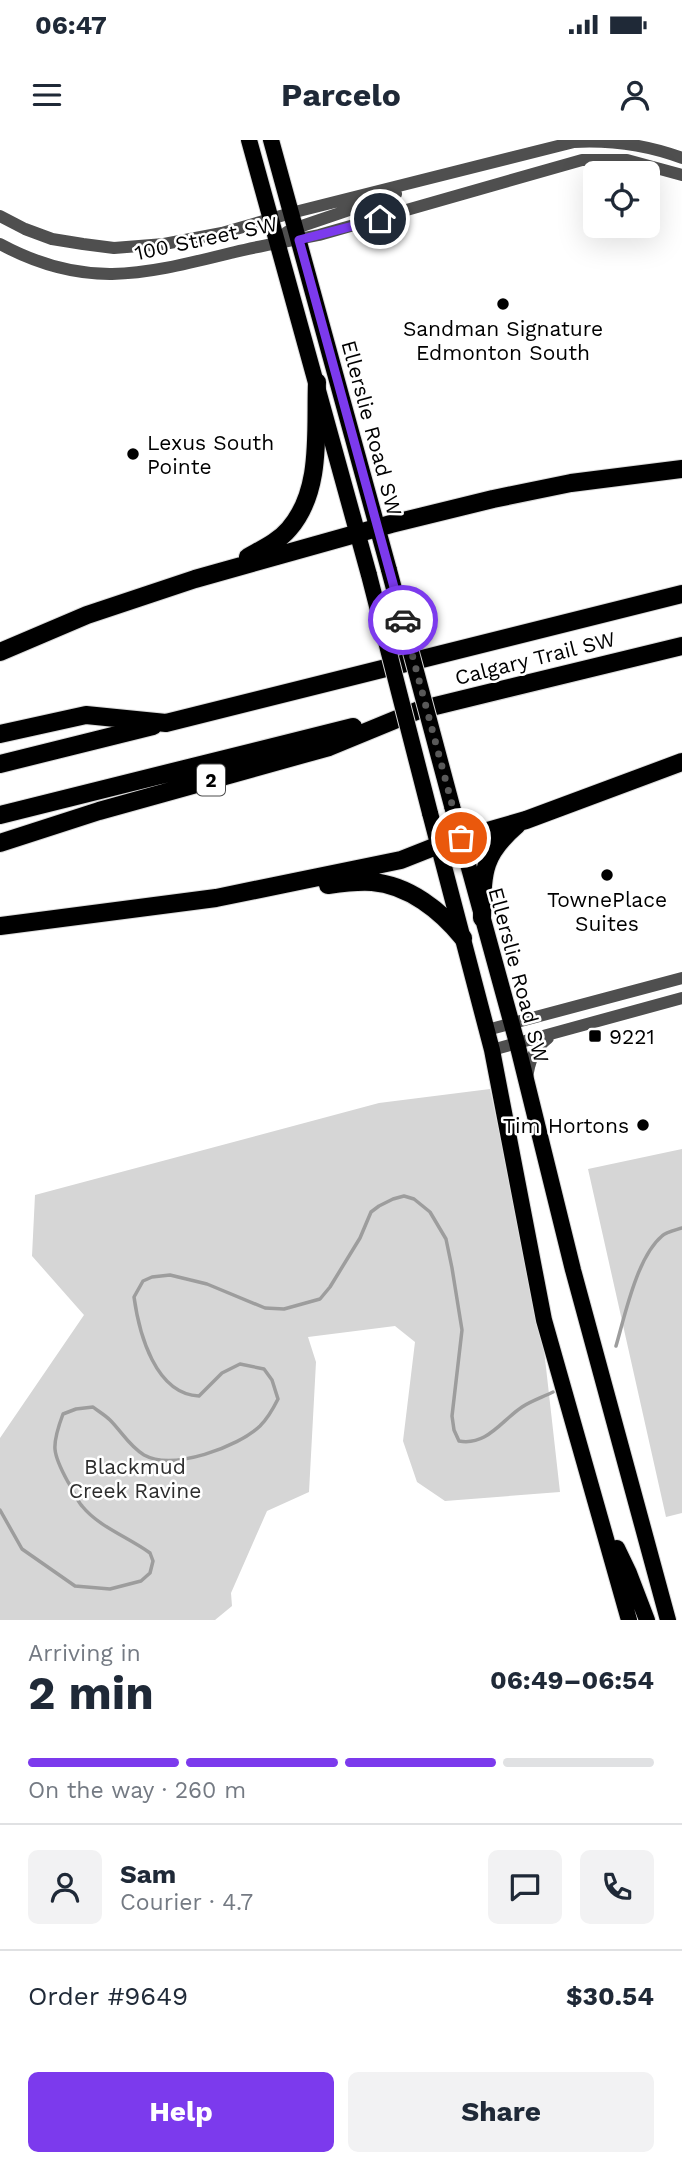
<!DOCTYPE html>
<meta charset="utf-8">
<style>
:root{--surface:#fff;--page:#f2f2f3;--text:#1f2937;--muted:#747a83;--line:#e0e1e3;--accent:#7c3aed}
body{margin:0;font-family:"Work Sans",sans-serif;background:var(--page);color:var(--text);height:100vh;display:flex;flex-direction:column;font-size:26px;white-space:nowrap}
*{box-sizing:border-box;margin:0}
p{font-size:23px;color:var(--muted)}
.icon{flex:none;width:38px;height:38px;fill:none;stroke:currentColor;stroke-width:2;stroke-linecap:round;stroke-linejoin:round}
.map{position:relative;height:1480px;overflow:hidden}
.side{display:flex;flex-direction:column;background:var(--surface);flex:1}
.side>*{flex:none}
.buttons{position:absolute;left:583px;top:21px;display:grid;gap:14px}
.buttons a{display:grid;place-items:center;width:77px;height:77px;border-radius:10px;background:var(--surface);box-shadow:0 7px 28px #0002;font-size:35px}
.pin{position:absolute;display:grid;place-items:center;width:60px;height:60px;color:#fff;margin:-30px;border:4px solid #fff;border-radius:50%;box-shadow:0 2px 7px #0007}
.courier{position:absolute;display:grid;place-items:center;width:70px;height:70px;margin:-35px;border:5px solid #7c3aed;border-radius:50%;background:#fff;color:#222;box-shadow:0 2px 9px #0007}
.overview em{font-style:normal;font-weight:700}
.overview div{display:flex;flex-direction:column-reverse}
.overview{display:flex;align-items:center;justify-content:space-between;height:119px;padding:0 28px}
h1{font-size:46px;font-weight:700;line-height:52px}
.bar{display:grid;grid-template-columns:repeat(4,1fr);gap:10px 7px;align-content:center;height:84px;padding:0 28px}
.bar i{height:9px;border-radius:5px;background:var(--line)}
.bar .on{background:var(--accent)}
.bar p{grid-column:span 4}
.line{display:flex;align-items:center;gap:18px;padding:0 28px;border-top:2px solid var(--line)}
.line div{flex:1}
.round{display:grid;place-items:center;flex:none;width:74px;height:74px;border-radius:10px;background:var(--page)}
.cta{display:flex;gap:14px;margin-top:auto;padding:14px 28px}
.cta a{flex:1;height:80px;border-radius:10px;background:var(--accent);color:#fff;font-size:28px;font-weight:700;line-height:80px;text-align:center}
.cta a+a{background:var(--page);color:var(--text)}
.status{display:flex;justify-content:space-between;align-items:center;height:49px;padding:0 35px;background:var(--surface);direction:ltr}
.status svg{height:19px;fill:currentColor}
header{display:flex;justify-content:space-between;align-items:center;height:91px;padding:0 28px;background:var(--surface);font-size:32px;font-weight:700}
.map>svg:first-child{display:block}
</style>
<div class="status"><b>06:47</b><svg viewBox="0 0 49 12"><path d="M0 12V9h3v3zM5 12V6h3v6zM10 12V3h3v9zM15 12V0h3v12zM26 1h20v11H26zM47 4h2v5h-2z"/></svg></div>
<header><svg class="icon" aria-label="menu" viewBox="0 0 24 24"><path d="M4 6h16M4 12h16M4 18h16"/></svg>Parcelo<svg class="icon" aria-label="person" viewBox="0 0 24 24"><circle cx="12" cy="8" r="4"/><path d="M4 21q1-7 8-7t8 7"/></svg></header>
<div class="map">
<svg width="682" height="1480" viewBox="0 0 682 1480">
<rect width="100%" height="100%" fill="#fff"/>
<!-- green -->
<path fill="#d6d6d6" d="M490,949l52,243 18,160 -115,9 -28,-19 -14,-41 12,-99 -20,-16 -87,11 8,25 -7,130 -42,19 -36,82 1,13 -17,14h-215v-182l84,-123 -52,-59 3,-61 344,-92z
M682,1009v364l-16,4 -78,-348z"/>
<g fill="none" stroke-linecap="round" stroke-linejoin="round">
<!-- stream -->
<path stroke="#9d9d9d" stroke-width="3.5" d="M616,1206c9,-31 21,-89 46,-110 4,-4 14,-6 20,-8
M0,1370l22,39 53,37 35,3 31,-8 9,-8 3,-12 -3,-8c-22,-16 -51,-26 -68,-47 -6,-7 -9,-17 -14,-24 -16,-29 -17,-36 -5,-68l13,-5 17,-2c5,4 12,8 17,13 12,12 19,26 34,35 29,16 94,-8 116,-29 8,-8 13,-17 18,-27l-6,-19 -8,-11 -24,-5 -18,9 -23,23c-44,-2 -60,-63 -65,-99l9,-16 9,-4 18,-2 37,9 58,24 19,1 36,-10 10,-12 30,-49 11,-26 8,-6 14,-7 11,-3 10,3 16,13 16,27 6,29 10,62 -10,86 2,14 5,11c28,5 42,-20 63,-34 9,-6 21,-10 31,-15"/>
<!-- major casing -->
<g stroke="#dbdbdb" stroke-width="18">
<path id="major" d="M249,0l120,435
M271,0l118,430
M452,666l65,237 56,227 95,350
M430,673l62,237 52,270 85,300
M617,1408l12,25 18,47"/>
</g>
<!-- highway casing -->
<g stroke="#dbdbdb" stroke-width="20">
<path id="highway" d="M248,417c14,-8 30,-15 41,-28 34,-39 26,-99 28,-147
M0,512l87,-37 108,-36 196,-55 102,-25 78,-16 111,-14
M0,594l86,-19 80,8 516,-129
M0,624l153,-38
M0,675l353,-88
M0,703l99,-32 230,-64 90,-37 263,-64
M328,745c14,-2 30,-4 44,-3 37,3 69,29 91,56
M482,778c1,-45 -1,-62 35,-93
M0,786l216,-28 185,-38 38,-15 87,-25 156,-58"/>
</g>
<!-- minor -->
<path stroke="#4f4f4f" stroke-width="12" d="M0,76l25,13 27,10 31,5 31,4 50,-4 58,-11 69,-20 283,-71c38,-2 73,3 108,16
M278,102l9,-10 9,-4 100,-34
M0,104c87,47 145,30 235,8 28,-7 56,-11 84,-17l263,-75h45l55,15
M487,890l195,-52
M492,910l190,-52
M527,939c2,-18 7,-30 21,-41"/>
<!-- major -->
<use href="#major" stroke="#000" stroke-width="16"/>
<!-- highway -->
<use href="#highway" stroke="#000" stroke-width="18"/>
<!-- major-bridge casing -->
<g stroke="#dbdbdb" stroke-width="18" stroke-linecap="butt">
<path id="major-bridge" d="M389,430l63,236
M369,435l61,238"/>
</g>
<!-- major-bridge -->
<use href="#major-bridge" stroke="#000" stroke-width="16"/>
</g>
<g fill="none" stroke-linecap="round" stroke-linejoin="round">
<!-- done -->
<path stroke="#595959" stroke-width="7" stroke-dasharray="0 12.6" d="M403,480l58,218"/>
<!-- route -->
<path stroke="#7c3aed" stroke-width="9" d="M380,79l-81,21 104,380"/>
</g>
<!-- markers -->
<g fill="#000" stroke="#fff" stroke-width="2.5">
<circle cx="503" cy="164" r="7"/>
<circle cx="133" cy="314" r="7"/>
<circle cx="607" cy="735" r="7"/>
<rect x="588" y="889" width="14" height="14" rx="3.5"/>
<circle cx="643" cy="985" r="7"/>
</g>
<g text-anchor="middle" dominant-baseline="central" stroke-width="5" stroke-linejoin="round" paint-order="stroke">
<!-- shield labels -->
<rect fill="#fff" stroke="#4c4c4c" stroke-width="2" x="197" y="624.5" width="28" height="31" rx="5"/>
<g font-size="19" font-weight="bold" fill="#000">
<text x="211" y="640">2</text>
</g>
<!-- street labels -->
<g font-size="21" fill="#000" stroke="#fff">
<text transform="translate(206 98) rotate(-12)">100 Street SW</text>
<text transform="translate(372 288) rotate(75)">Ellerslie Road SW</text>
<text transform="translate(535 518) rotate(-14)">Calgary Trail SW</text>
<text transform="translate(519 835) rotate(75)">Ellerslie Road SW</text>
</g>
<!-- poi labels -->
<g font-size="21" fill="#000" stroke="#fff">
<text x="503" y="188">Sandman Signature<tspan x="503" dy="24">Edmonton South</tspan></text>
<text x="147" y="302" text-anchor="start">Lexus South<tspan x="147" dy="24">Pointe</tspan></text>
<text x="607" y="759">TownePlace<tspan x="607" dy="24">Suites</tspan></text>
<text x="609" y="896" text-anchor="start">9221</text>
<text x="629" y="985" text-anchor="end">Tim Hortons</text>
</g>
<!-- park labels -->
<g font-size="21" fill="#2d2d2d" stroke="#fff">
<text x="135" y="1326">Blackmud<tspan x="135" dy="24">Creek Ravine</tspan></text>
</g>
</g>
</svg>
<div class="buttons">
<a><svg class="icon" aria-label="locate" viewBox="0 0 24 24"><circle cx="12" cy="12" r="6"/><path d="M12 2v4M12 18v4M2 12h4M18 12h4"/></svg></a>
</div>
<div class="pin" style="left:461px;top:698px;background:#ea580c"><svg class="icon" aria-label="bag" viewBox="0 0 24 24"><path d="M5 8h14l-1 12H6zM9 8a3 3 0 0 1 6 0"/></svg></div>
<div class="pin" style="left:380px;top:79px;background:#1f2937"><svg class="icon" aria-label="home" viewBox="0 0 24 24"><path d="M3 11l9-7 9 7M6 9v11h12V9"/></svg></div>
<div class="courier" style="left:403px;top:480px"><svg class="icon" aria-label="car" viewBox="0 0 24 24"><path d="M5 17H2v-5l4-1 3-4h7l3 4 3 1v5h-3M9 17h6M6 11h13"/><circle cx="7" cy="17" r="2"/><circle cx="17" cy="17" r="2"/></svg></div>
</div>
<section class="side">
<div class="overview"><div><h1>2 min</h1><p>Arriving in</p></div><em>06:49–06:54</em></div>
<div class="bar"><i class="on"></i><i class="on"></i><i class="on"></i><i></i><p>On the way · 260 m</p></div>
<div class="line" style="height:126px"><a class="round"><svg class="icon" aria-label="person" viewBox="0 0 24 24"><circle cx="12" cy="8" r="4"/><path d="M4 21q1-7 8-7t8 7"/></svg></a><div><b>Sam</b><p>Courier · 4.7</p></div><a class="round"><svg class="icon" aria-label="chat" viewBox="0 0 24 24"><path d="M4 5h16v11H9l-5 4z"/></svg></a><a class="round"><svg class="icon" aria-label="phone" viewBox="0 0 24 24"><path d="M5 4h4l2 5-3 2q2 4 5 5l2-3 5 2v4C11 20 4 13 5 4z"/></svg></a></div>
<div class="line" style="height:91px"><div>Order #9649</div><b>$30.54</b></div>
<div class="cta"><a>Help</a><a>Share</a></div>
</section>
